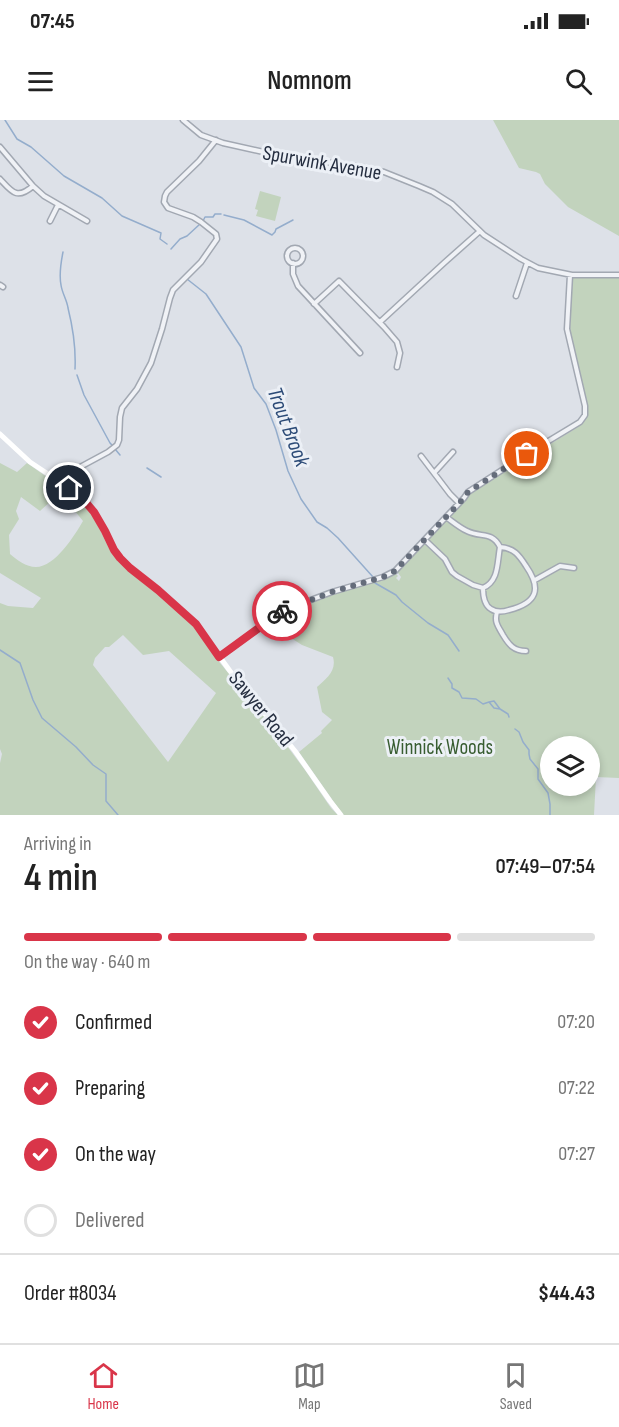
<!DOCTYPE html>
<meta charset="utf-8">
<style>
:root{--surface:#fff;--page:#f2f2f2;--text:#222;--muted:#767676;--line:#e0e0e0;--accent:#d93549}
body{margin:0;font-family:"Sofia Sans Condensed",sans-serif;background:var(--page);color:var(--text);height:100vh;display:flex;flex-direction:column;font-size:22px;white-space:nowrap}
*{box-sizing:border-box;margin:0}
p{font-size:20px;color:var(--muted)}
.icon{flex:none;width:33px;height:33px;fill:none;stroke:currentColor;stroke-width:2;stroke-linecap:round;stroke-linejoin:round}
.map{position:relative;height:695px;overflow:hidden}
.details{display:flex;flex-direction:column;background:var(--surface);flex:1}
.details>*{flex:none}
.buttons{position:absolute;left:540px;top:616px;display:grid;gap:12px}
.buttons a{display:grid;place-items:center;width:60px;height:60px;border-radius:50%;background:var(--surface);box-shadow:0 3px 9px #0003;font-size:30px}
.pin{position:absolute;display:grid;place-items:center;width:51px;height:51px;color:#fff;margin:-26px;border:3px solid #fff;border-radius:50%;box-shadow:0 2px 6px #0007}
.courier{position:absolute;display:grid;place-items:center;width:60px;height:60px;margin:-30px;border:4px solid #d93549;border-radius:50%;background:#fff;color:#222;box-shadow:0 2px 8px #0007}
.overview em{font-style:normal;font-weight:600}
.overview div{display:flex;flex-direction:column-reverse}
.overview{display:flex;align-items:center;justify-content:space-between;height:102px;padding:0 24px}
h1{font-size:39px;font-weight:600;line-height:45px}
.bar{display:grid;grid-template-columns:repeat(4,1fr);gap:9px 6px;align-content:center;height:72px;padding:0 24px}
.bar i{height:8px;border-radius:4px;background:var(--line)}
.bar .active{background:var(--accent)}
.bar p{grid-column:span 4}
.line{display:flex;align-items:center;gap:15px;padding:0 24px;border-top:2px solid var(--line)}
.line div{flex:1}
ol{padding:0 24px;list-style:none}
li{display:flex;align-items:center;gap:18px;height:66px}
li p{margin-inline-start:auto}
li .icon{padding:6px;border-radius:50%;background:var(--accent);color:#fff;stroke-width:4}
li:last-child{color:var(--muted)}
li i{width:33px;height:33px;border:3px solid var(--line);border-radius:50%}
.status{display:flex;justify-content:space-between;align-items:center;height:42px;padding:0 30px;background:var(--surface);direction:ltr}
.status svg{height:16px;fill:currentColor}
header{display:flex;justify-content:space-between;align-items:center;height:78px;padding:0 24px;background:var(--surface);font-size:27px;font-weight:600}
.tab-bar{display:flex;justify-content:space-around;align-items:center;height:84px;border-top:2px solid var(--line);background:var(--surface);font-size:16px;color:var(--muted)}
.tab-bar a{display:grid;justify-items:center;gap:3px}
.tab-bar .active{color:var(--accent)}
.map>svg:first-child{display:block}
</style>
<div class="status"><b>07:45</b><svg viewBox="0 0 49 12"><path d="M0 12V9h3v3zM5 12V6h3v6zM10 12V3h3v9zM15 12V0h3v12zM26 1h20v11H26zM47 4h2v5h-2z"/></svg></div>
<header><svg class="icon" aria-label="menu" viewBox="0 0 24 24"><path d="M4 6h16M4 12h16M4 18h16"/></svg>Nomnom<svg class="icon" aria-label="search" viewBox="0 0 24 24"><circle cx="10" cy="10" r="6"/><path d="M15 15l6 6"/></svg></header>
<div class="map">
<svg width="619" height="695" viewBox="0 0 619 695">
<rect width="100%" height="100%" fill="#dde1e8"/>
<!-- green -->
<path fill="#c2d3bd" fill-rule="evenodd" d="M493,0h126v116l-51,-29 -23,-23 -5,-10 -4,-2 -17,-4z
M260,71l21,6 -6,24 -19,-5 2,-6 -3,-1z
M619,156v502l-23,-1 -2,38h-251l-44,-63 23,-19 -1,-2 11,-11 -10,-8 -5,-25c9,-8 20,-16 16,-30l-31,-12 -11,-7 -27,-9 20,-16 62,-23 38,-11 10,-5h2l2,2 -2,2 3,3 2,-4 -3,-4v-2l57,-63 14,-14 109,-67 4,-5 4,-15 -16,-77 2,-51 3,-2zM550,627h40v39h-40z
M0,343l17,9 10,-9 37,26 -24,22 -19,-14 -5,14 3,8 -10,16 1,19c7,6 16,13 26,13 19,0 39,-32 47,-46l-17,-21 7,-5 18,17 18,36 9,13 38,31 38,34 17,26 64,78 30,40 26,38 7,7h-338v-52l2,-9 -2,-5v-146l8,3 25,2 8,-10 -41,-25zM123,515l20,20 26,-4 47,42 -48,69 -75,-97 2,-7 10,-11h4z"/>
<g fill="none" stroke-linecap="round" stroke-linejoin="round">
<!-- stream -->
<path stroke="#94adcc" stroke-width="1.5" d="M5,0l12,19 14,8 33,29 38,22 20,18 39,17 -1,6 7,5
M224,95l20,5 28,15 3,-3 1,-3 17,-9
M203,101l2,-4h8l2,-3h6
M171,129l9,-10 7,-3 13,-12
M63,132c-2,10 -4,23 -2,33 1,8 6,15 7,23 5,20 8,40 7,61
M187,159l19,15 35,53 13,41 12,16 10,26 12,41 13,28 16,23 10,6 11,10 35,39
M77,255l7,20 26,48 3,3
M115,329l5,6
M147,348l14,9
M375,463l21,12 6,7 26,21 20,12 11,16
M0,530l20,13 13,37 9,18 34,29 17,18 13,9v27l12,14
M448,558l4,6v4l7,4 3,6 14,1 7,5 6,-2 5,6 6,1 8,5 1,3
M489,582l5,-1 6,8
M515,609l4,3 4,10 6,8v4l1,5 8,10v10l10,14 2,11v11"/>
<!-- street casing -->
<g stroke="#a2a8b2" stroke-width="7">
<path id="street" d="M183,0l18,15 22,8 63,14 76,10 22,5 35,14 14,6 19,12 32,31 37,24 17,9 34,7h47
M0,27l33,39 11,10 43,25
M0,59c12,13 17,21 33,7
M50,101l8,-16
M287 136a8 8 0 1 1 16 0a8 8 0 1 1-16 0Z
M293,143v11l5,12 62,67
M0,165l3,2
M516,176l11,-33
M314,184l25,-23 45,46 13,15 3,11 -3,14
M380,202l64,-59 36,-32
M421,336l29,38 9,9
M434,353l19,-21
M60,361l9,-8 39,-21 9,-7 2,-5 1,-23 2,-9 15,-19 14,-26 11,-34 8,-31 3,-8 28,-28 16,-23 -1,-5 -15,-12 -8,-5 -25,-9 -4,-6 1,-6 2,-4 32,-31 17,-21
M425,420l20,19 7,13 5,4 16,9 10,3c16,-7 14,-25 17,-41 -8,-16 -19,-9 -33,-16 -7,-3 -14,-9 -21,-14
M535,460l25,-14 14,2
M483,468c0,8 1,17 8,21 6,4 12,3 18,1 28,-7 33,-21 17,-44 -7,-11 -12,-18 -26,-19
M497,492c-3,10 1,14 6,23 6,10 11,16 23,16
M219,537l65,-47 48,-18 51,-15 12,-6 69,-73 4,-6 59,-38 53,-32 5,-7v-9l-18,-77 3,-54"/>
</g>
<!-- street -->
<use href="#street" stroke="#f0f2f6" stroke-width="4"/>
<!-- secondary -->
<path stroke="#fff" stroke-width="5" d="M0,314l30,28 39,26 14,11 16,21 15,30 6,8 10,10 27,22 41,37 32,44 65,80 35,50 11,14"/>
</g>
<g fill="none" stroke-linecap="round" stroke-linejoin="round">
<!-- done -->
<path stroke="#656d7b" stroke-width="6" stroke-dasharray="0 10.8" d="M282,491l50,-19 51,-15 12,-6 69,-73 4,-6 59,-38"/>
<!-- route -->
<path stroke="#d93549" stroke-width="8" d="M69,368l14,11 11,13 11,19 9,19 6,8 10,10 28,22 38,34 23,33 63,-46"/>
</g>
<g text-anchor="middle" dominant-baseline="central" stroke-width="6" stroke-linejoin="round" paint-order="stroke">
<!-- street labels -->
<g font-size="21" fill="#252e40" stroke="#ecf0f6">
<text transform="translate(322 43) rotate(10)">Spurwink Avenue</text>
<text transform="translate(261 589) rotate(51)">Sawyer Road</text>
</g>
<!-- park labels -->
<g font-size="21" fill="#385d31" stroke="#ecf0f6">
<text x="440" y="627">Winnick Woods</text>
</g>
<!-- water labels -->
<g font-size="22" font-style="italic" fill="#2c4b77" stroke="#ecf0f6">
<text transform="translate(288 307) rotate(69)">Trout Brook</text>
</g>
</g>
</svg>
<div class="buttons">
<a><svg class="icon" aria-label="layers" viewBox="0 0 24 24"><path d="M12 4l9 5-9 5-9-5zM3 14l9 5 9-5"/></svg></a>
</div>
<div class="pin" style="left:527px;top:334px;background:#ea580c"><svg class="icon" aria-label="bag" viewBox="0 0 24 24"><path d="M5 8h14l-1 12H6zM9 8a3 3 0 0 1 6 0"/></svg></div>
<div class="pin" style="left:69px;top:368px;background:#1f2937"><svg class="icon" aria-label="home" viewBox="0 0 24 24"><path d="M3 11l9-7 9 7M6 9v11h12V9"/></svg></div>
<div class="courier" style="left:282px;top:491px"><svg class="icon" aria-label="bike" viewBox="0 0 24 24"><circle cx="6" cy="16" r="4"/><circle cx="18" cy="16" r="4"/><path d="M6 16l4-8h5l3 8M10 8l3 8H6M13 5h3"/></svg></div>
</div>
<section class="details">
<div class="overview"><div><h1>4 min</h1><p>Arriving in</p></div><em>07:49–07:54</em></div>
<div class="bar"><i class="active"></i><i class="active"></i><i class="active"></i><i></i><p>On the way · 640 m</p></div>
<ol>
<li><svg class="icon" aria-label="check" viewBox="0 0 24 24"><path d="M5 12l5 5 9-10"/></svg>Confirmed<p>07:20</p></li>
<li><svg class="icon" aria-label="check" viewBox="0 0 24 24"><path d="M5 12l5 5 9-10"/></svg>Preparing<p>07:22</p></li>
<li><svg class="icon" aria-label="check" viewBox="0 0 24 24"><path d="M5 12l5 5 9-10"/></svg>On the way<p>07:27</p></li>
<li><i></i>Delivered</li>
</ol>
<div class="line" style="height:78px"><div>Order #8034</div><b>$44.43</b></div>
</section>
<nav class="tab-bar">
<a class="active"><svg class="icon" aria-label="home" viewBox="0 0 24 24"><path d="M3 11l9-7 9 7M6 9v11h12V9"/></svg>Home</a>
<a><svg class="icon" aria-label="map" viewBox="0 0 24 24"><path d="M3 6l6-2 6 2 6-2v14l-6 2-6-2-6 2zM9 4v14M15 6v14"/></svg>Map</a>
<a><svg class="icon" aria-label="saved" viewBox="0 0 24 24"><path d="M7 4h10v16l-5-4-5 4z"/></svg>Saved</a>
</nav>
